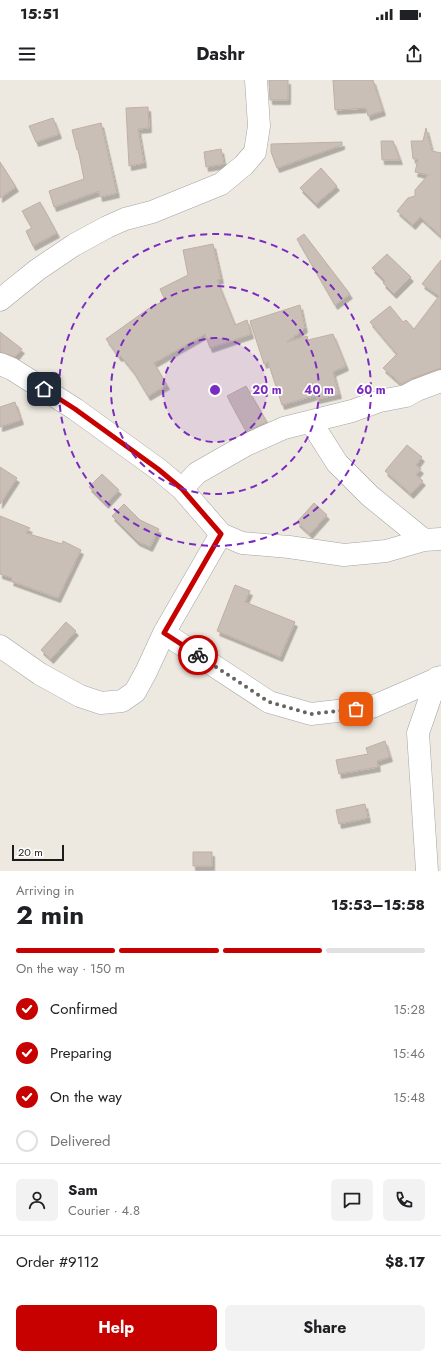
<!DOCTYPE html>
<meta charset="utf-8">
<style>
:root{--surface:#fff;--page:#f2f2f2;--text:#202124;--muted:#757577;--line:#e0e0e0;--accent:#c70100}
body{margin:0;font-family:Jost,sans-serif;background:var(--page);color:var(--text);height:100vh;display:flex;flex-direction:column;font-size:15px;white-space:nowrap}
*{box-sizing:border-box;margin:0}
p{font-size:13px;color:var(--muted)}
.icon{flex:none;width:22px;height:22px;fill:none;stroke:currentColor;stroke-width:2;stroke-linecap:round;stroke-linejoin:round}
.map{position:relative;height:791px;overflow:hidden}
.sheet{display:flex;flex-direction:column;background:var(--surface);flex:1}
.sheet>*{flex:none}
.scale{position:absolute;left:12px;bottom:10px;width:52px;box-sizing:border-box;padding-left:4px;border:2px solid #1c1c1c;border-top:0;font-size:11px;line-height:14px;white-space:nowrap;color:#1c1c1c;-webkit-text-stroke:3px #fff;paint-order:stroke}
.pin{position:absolute;display:grid;place-items:center;width:34px;height:34px;color:#fff;margin:-17px;border-radius:8px;box-shadow:0 2px 6px #0006}
.courier{position:absolute;display:grid;place-items:center;width:40px;height:40px;margin:-20px;border:3px solid #c70100;border-radius:50%;background:#fff;color:#222;box-shadow:0 1px 5px #0007}
.overview em{font-style:normal;font-weight:700}
.overview div{display:flex;flex-direction:column-reverse}
.overview{display:flex;align-items:center;justify-content:space-between;height:68px;padding:0 16px}
h1{font-size:26px;font-weight:700;line-height:30px}
.bar{display:grid;grid-template-columns:repeat(4,1fr);gap:6px 4px;align-content:center;height:48px;padding:0 16px}
.bar i{height:5px;border-radius:3px;background:var(--line)}
.bar .selected{background:var(--accent)}
.bar p{grid-column:span 4}
.line{display:flex;align-items:center;gap:10px;padding:0 16px;border-top:1px solid var(--line)}
.line div{flex:1}
.round{display:grid;place-items:center;flex:none;width:42px;height:42px;border-radius:6px;background:var(--page)}
ol{padding:0 16px;list-style:none}
li{display:flex;align-items:center;gap:12px;height:44px}
li p{margin-inline-start:auto}
li .icon{padding:4px;border-radius:50%;background:var(--accent);color:#fff;stroke-width:4}
li:last-child{color:var(--muted)}
li i{width:22px;height:22px;border:2px solid var(--line);border-radius:50%}
.primary-button{display:flex;gap:8px;margin-top:auto;padding:8px 16px}
.primary-button a{flex:1;height:46px;border-radius:6px;background:var(--accent);color:#fff;font-size:16px;font-weight:700;line-height:46px;text-align:center}
.primary-button a+a{background:var(--page);color:var(--text)}
.status{display:flex;justify-content:space-between;align-items:center;height:28px;padding:0 20px;background:var(--surface);direction:ltr}
.status svg{height:11px;fill:currentColor}
header{display:flex;justify-content:space-between;align-items:center;height:52px;padding:0 16px;background:var(--surface);font-size:18px;font-weight:700}
.map>svg:first-child{display:block}
</style>
<div class="status"><b>15:51</b><svg viewBox="0 0 49 12"><path d="M0 12V9h3v3zM5 12V6h3v6zM10 12V3h3v9zM15 12V0h3v12zM26 1h20v11H26zM47 4h2v5h-2z"/></svg></div>
<header><svg class="icon" aria-label="menu" viewBox="0 0 24 24"><path d="M4 6h16M4 12h16M4 18h16"/></svg>Dashr<svg class="icon" aria-label="share" viewBox="0 0 24 24"><path d="M12 15V3M7 8l5-5 5 5M5 13v7h14v-7"/></svg></header>
<div class="map">
<svg width="441" height="791" viewBox="0 0 441 791">
<defs>
<filter id="shadow"><feDropShadow dx="2.5" dy="4.5" stdDeviation="0" flood-color="#0004"/></filter>
</defs>
<rect width="100%" height="100%" fill="#eee9e0"/>
<!-- building -->
<path fill="#cabfb6" stroke="#c0afa2" filter="url(#shadow)" d="M269,0h19v20h-18z
M333,0h40l10,31 -15,5 -2,-8 -31,2z
M148,27l1,21 -11,1 6,34 -15,3 -3,-58z
M53,38l6,16 -23,8 -7,-16z
M101,43l16,70 -17,4 -1,-6 -45,16 -5,-16 35,-12 -6,-30 -1,1 -5,-20z
M426,48l6,23 9,2v83l-21,-19 -7,8 -16,-14 11,-13 7,-2v-6l13,-15 -13,-3 3,-13h-5l-2,-18h12z
M381,61h12l7,19h-18z
M342,62v3l-65,23 -6,-16v-8z
M221,69l3,15 -18,3 -2,-15z
M0,82l16,25 -16,11z
M321,88l16,18 -21,18 -16,-16z
M40,122l17,31 -24,13 -7,-15 6,-3 -10,-17z
M304,154l46,60 -15,11 -38,-66z
M213,164l8,35 -4,1 18,45 12,-5 4,14 -41,14 -5,-14 -51,29 13,22 -19,11 -15,-25 -12,-15 -2,1 -13,-18 42,-30 17,-9 -5,-11 28,-14 -5,-25z
M387,174l24,23 -17,17 -11,-11 2,-2 -13,-13z
M441,180v108l-28,10 -12,6 -18,-16 14,-14 -27,-32 20,-16 13,16 3,-2 8,9 25,-33 -17,-12z
M300,225l5,23 -18,14 20,-6 1,4 25,-6 13,32 -13,6 6,22 -22,5 -1,-4 -34,10 -14,-43 -4,2 -14,-43z
M0,252l22,17 -7,8 -15,-5z
M246,306l21,36 -21,9 -19,-35z
M15,322l6,18 -21,7v-20z
M407,365l15,12 -6,8 5,4 -5,6 7,6 -12,13 -26,-23z
M0,387l17,11 -17,26z
M102,394l17,16 -13,14 -17,-17z
M314,423l13,12 -17,19 -13,-12z
M124,424l16,16 19,9 -9,18 -13,-6 -25,-25z
M0,436l30,12 -4,5 36,11 1,-3 18,9 -23,48 -47,-17 1,-3 -12,-4z
M235,505l15,6 -5,11 50,20 -15,35 -63,-26z
M66,542l10,9 -25,28 -10,-9z
M385,661l5,16 -13,4 1,6 -39,7 -3,-14 32,-6 -2,-6z
M365,724l3,14 -29,6 -3,-14z
M193,772h19v14h-19z"/>
<g fill="none" stroke-linecap="round" stroke-linejoin="round">
<!-- minor casing -->
<g stroke="#a3a3a3" stroke-width="23">
<path id="minor" d="M0,220l37,-30 37,-25 33,-18 18,-8 27,-7 69,-28 23,-19 11,-13 4,-26 -3,-46
M0,284l12,5 63,40 83,60 24,20 39,45 21,9 47,4 55,8 42,-4 38,-11 17,-1
M311,342l26,41 33,33 54,44
M182,409l15,-16 49,-28 38,-17 68,-17 28,-10 26,-5 11,-6 24,-9
M164,553l105,69 42,12 61,-7 69,-30
M0,566l40,28 40,22 21,7 21,-2 13,-9 11,-20 18,-39 57,-99
M427,791l-9,-138 19,-55"/>
</g>
<!-- minor -->
<use href="#minor" stroke="#fff" stroke-width="22"/>
</g>
<g fill="none" stroke-linecap="round" stroke-linejoin="round">
<!-- done -->
<path stroke="#666461" stroke-width="4" stroke-dasharray="0 7.2" d="M198,575l71,47 42,12 45,-5"/>
<!-- route -->
<path stroke="#c70100" stroke-width="5" d="M44,309l31,20 83,60 24,20 39,45 -57,99 34,22"/>
</g>
<!-- distance rings -->
<circle cx="215" cy="310" r="52" fill="#7b2cbf" fill-opacity=".12"/>
<g fill="none" stroke="#7b2cbf" stroke-width="2" stroke-dasharray="7 5">
<circle cx="215" cy="310" r="52"/>
<circle cx="215" cy="310" r="104"/>
<circle cx="215" cy="310" r="156"/>
</g>
<circle cx="215" cy="310" r="6" fill="#7b2cbf" stroke="#fff" stroke-width="2"/>
<g font-size="12" text-anchor="middle" font-weight="bold" fill="#7b2cbf" stroke="#fff" stroke-width="3.5" stroke-linejoin="round" paint-order="stroke">
<text x="267" y="314">20 m</text>
<text x="319" y="314">40 m</text>
<text x="371" y="314">60 m</text>
</g>
</svg>
<div class="scale">20 m</div>
<div class="pin" style="left:356px;top:629px;background:#ea580c"><svg class="icon" aria-label="bag" viewBox="0 0 24 24"><path d="M5 8h14l-1 12H6zM9 8a3 3 0 0 1 6 0"/></svg></div>
<div class="pin" style="left:44px;top:309px;background:#1f2937"><svg class="icon" aria-label="home" viewBox="0 0 24 24"><path d="M3 11l9-7 9 7M6 9v11h12V9"/></svg></div>
<div class="courier" style="left:198px;top:575px"><svg class="icon" aria-label="bike" viewBox="0 0 24 24"><circle cx="6" cy="16" r="4"/><circle cx="18" cy="16" r="4"/><path d="M6 16l4-8h5l3 8M10 8l3 8H6M13 5h3"/></svg></div>
</div>
<section class="sheet">
<div class="overview"><div><h1>2 min</h1><p>Arriving in</p></div><em>15:53–15:58</em></div>
<div class="bar"><i class="selected"></i><i class="selected"></i><i class="selected"></i><i></i><p>On the way · 150 m</p></div>
<ol>
<li><svg class="icon" aria-label="check" viewBox="0 0 24 24"><path d="M5 12l5 5 9-10"/></svg>Confirmed<p>15:28</p></li>
<li><svg class="icon" aria-label="check" viewBox="0 0 24 24"><path d="M5 12l5 5 9-10"/></svg>Preparing<p>15:46</p></li>
<li><svg class="icon" aria-label="check" viewBox="0 0 24 24"><path d="M5 12l5 5 9-10"/></svg>On the way<p>15:48</p></li>
<li><i></i>Delivered</li>
</ol>
<div class="line" style="height:72px"><a class="round"><svg class="icon" aria-label="person" viewBox="0 0 24 24"><circle cx="12" cy="8" r="4"/><path d="M4 21q1-7 8-7t8 7"/></svg></a><div><b>Sam</b><p>Courier · 4.8</p></div><a class="round"><svg class="icon" aria-label="chat" viewBox="0 0 24 24"><path d="M4 5h16v11H9l-5 4z"/></svg></a><a class="round"><svg class="icon" aria-label="phone" viewBox="0 0 24 24"><path d="M5 4h4l2 5-3 2q2 4 5 5l2-3 5 2v4C11 20 4 13 5 4z"/></svg></a></div>
<div class="line" style="height:52px"><div>Order #9112</div><b>$8.17</b></div>
<div class="primary-button"><a>Help</a><a>Share</a></div>
</section>
